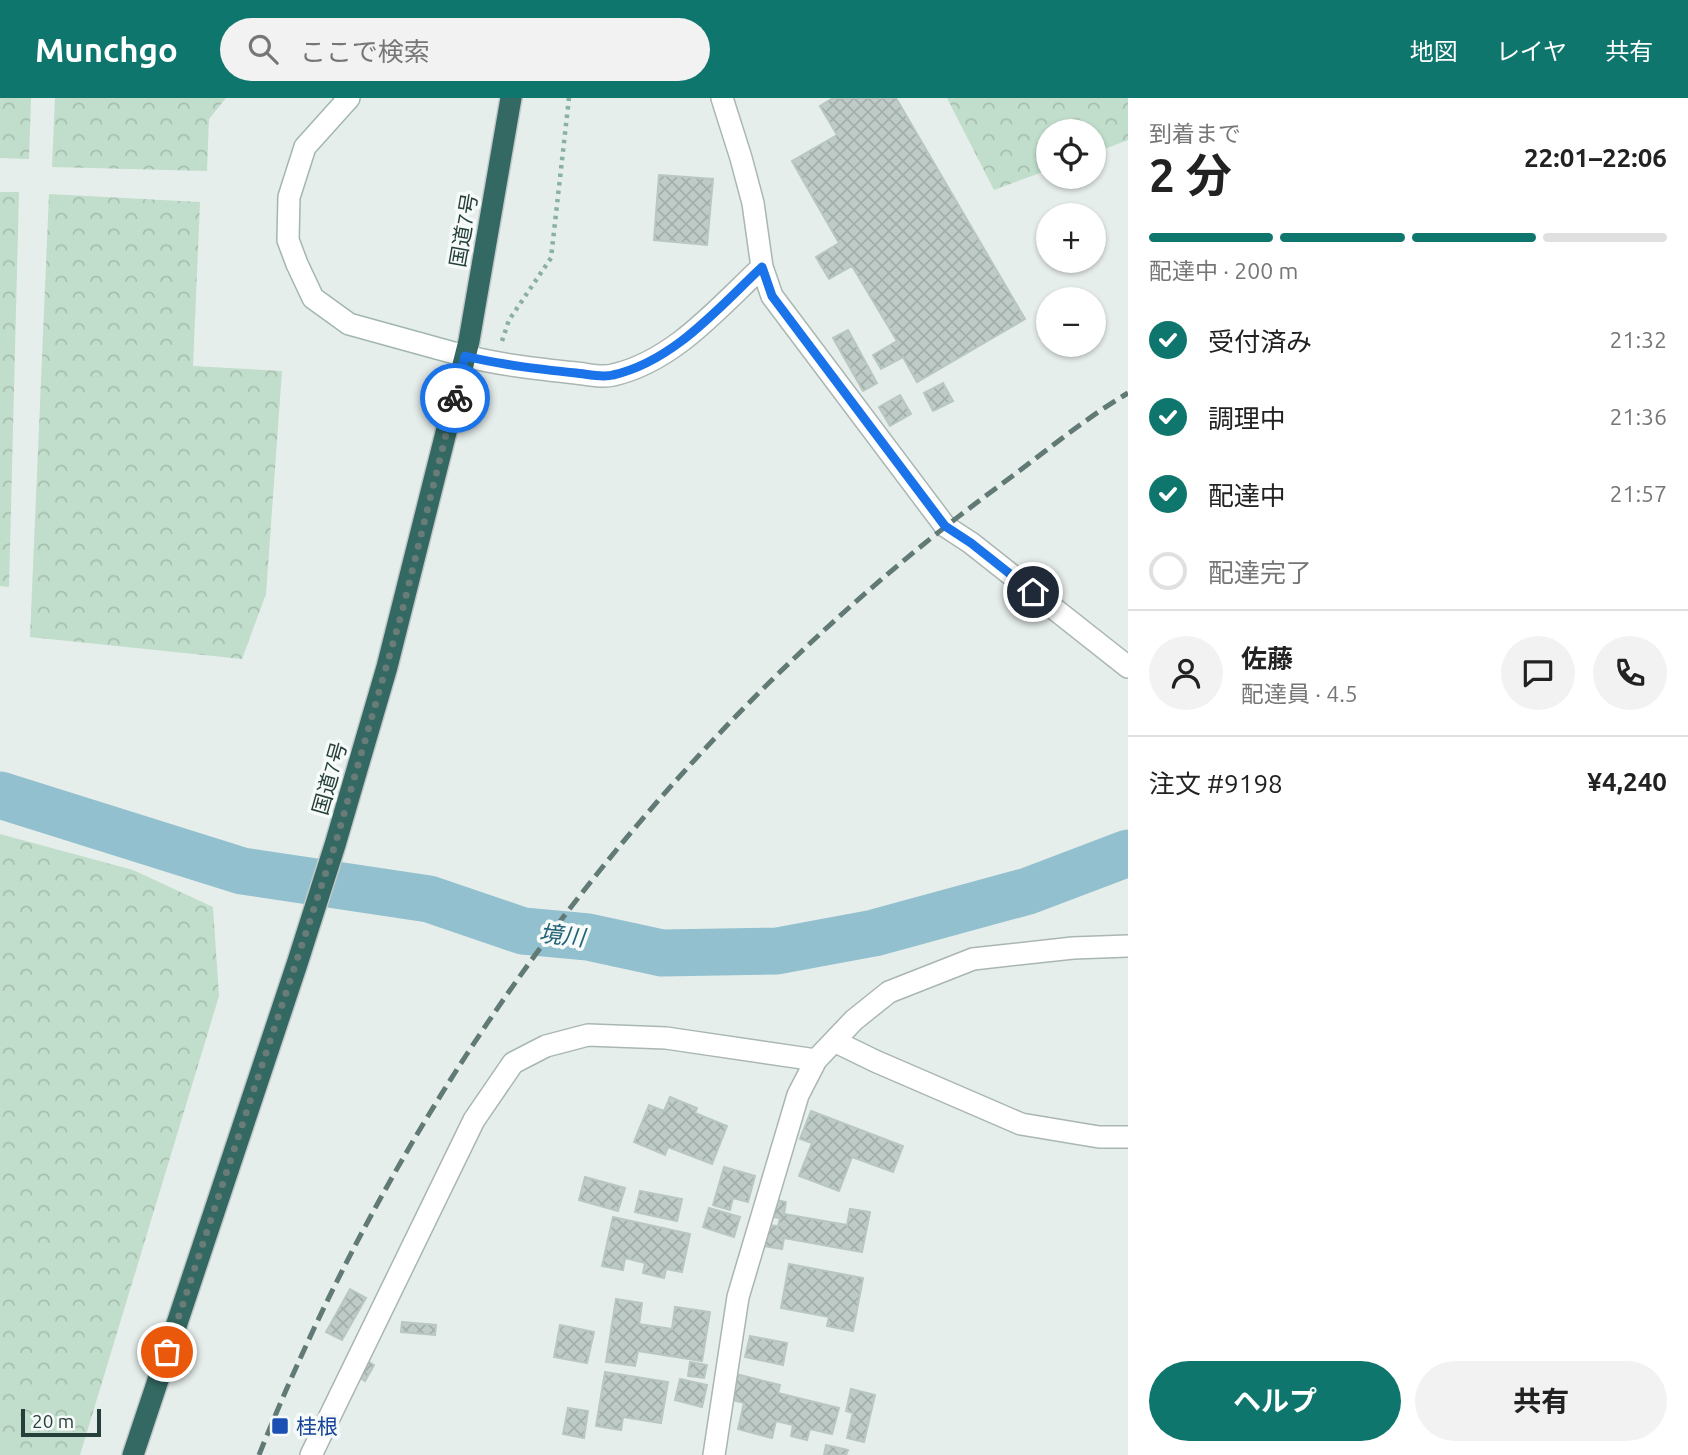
<!DOCTYPE html>
<html lang="ja">
<meta charset="utf-8">
<style>
:root{--surface:#fff;--page:#f2f2f2;--text:#222;--muted:#767676;--line:#e0e0e0;--accent:#0f766e}
body{margin:0;font-family:Ubuntu,"Noto Sans JP",sans-serif;background:var(--page);color:var(--text);height:100vh;display:flex;flex-direction:column;font-size:26px;white-space:nowrap}
*{box-sizing:border-box;margin:0}
p{font-size:23px;color:var(--muted)}
.icon{flex:none;width:38px;height:38px;fill:none;stroke:currentColor;stroke-width:2;stroke-linecap:round;stroke-linejoin:round}
.map{position:relative;flex:1;overflow:hidden}
.panel{display:flex;flex-direction:column;background:var(--surface);width:560px}
.panel>*{flex:none}
.buttons{position:absolute;left:1036px;top:21px;display:grid;gap:14px}
.buttons a{display:grid;place-items:center;width:70px;height:70px;border-radius:50%;background:var(--surface);box-shadow:0 2px 5px #0004;font-size:35px}
.scale{position:absolute;left:21px;bottom:18px;width:80px;box-sizing:border-box;padding-left:7px;border:4px solid #263f3a;border-top:0;font-size:19px;line-height:24px;white-space:nowrap;color:#263f3a;-webkit-text-stroke:5px #f6faf9;paint-order:stroke}
.pin{position:absolute;display:grid;place-items:center;width:60px;height:60px;color:#fff;margin:-30px;border:4px solid #fff;border-radius:50%;box-shadow:0 2px 7px #0007}
.courier{position:absolute;display:grid;place-items:center;width:70px;height:70px;margin:-35px;border:5px solid #1a73e8;border-radius:50%;background:#fff;color:#222;box-shadow:0 2px 9px #0007}
.headline em{font-style:normal;font-weight:700}
.headline div{display:flex;flex-direction:column-reverse}
.headline{display:flex;align-items:center;justify-content:space-between;height:119px;padding:0 21px}
h1{font-size:46px;font-weight:700;line-height:52px}
.bar{display:grid;grid-template-columns:repeat(4,1fr);gap:10px 7px;align-content:center;height:84px;padding:0 21px}
.bar i{height:9px;border-radius:5px;background:var(--line)}
.bar .current{background:var(--accent)}
.bar p{grid-column:span 4}
.line{display:flex;align-items:center;gap:18px;padding:0 21px;border-top:2px solid var(--line)}
.line div{flex:1}
.round{display:grid;place-items:center;flex:none;width:74px;height:74px;border-radius:37px;background:var(--page)}
ol{padding:0 21px;list-style:none}
li{display:flex;align-items:center;gap:21px;height:77px}
li p{margin-inline-start:auto}
li .icon{padding:7px;border-radius:50%;background:var(--accent);color:#fff;stroke-width:4}
li:last-child{color:var(--muted)}
li i{width:38px;height:38px;border:4px solid var(--line);border-radius:50%}
.cta{display:flex;gap:14px;margin-top:auto;padding:14px 21px}
.cta a{flex:1;height:80px;border-radius:42px;background:var(--accent);color:#fff;font-size:28px;font-weight:700;line-height:80px;text-align:center}
.cta a+a{background:var(--page);color:var(--text)}
header{display:flex;align-items:center;gap:42px;box-sizing:border-box;height:98px;padding:0 35px;background:var(--accent);color:#fff}
header strong{font-size:33px}
nav{display:flex;gap:38px;margin-inline-start:auto;font-size:24px}
.search{width:490px;height:63px;background:var(--page);display:flex;align-items:center;gap:18px;box-sizing:border-box;padding:0 24px;border-radius:38px;color:var(--muted);font-size:26px}
main{display:flex;flex:1;min-height:0}
.map>svg:first-child{display:block}
</style>
<header>
<strong>Munchgo</strong>
<div class="search"><svg class="icon" aria-label="search" viewBox="0 0 24 24"><circle cx="10" cy="10" r="6"/><path d="M15 15l6 6"/></svg>ここで検索</div>
<nav><a>地図</a><a>レイヤ</a><a>共有</a></nav>
</header>
<main>
<div class="map">
<svg width="1128" height="1357" viewBox="0 0 1128 1357">
<defs>
<pattern id="forest-crowns" width="20" height="18" patternUnits="userSpaceOnUse" patternTransform="scale(1.75)"><rect width="20" height="18" fill="#c1ddcb"/><path d="M2 6a3 3 0 1 1 6 0M12 15a3 3 0 1 1 6 0" fill="none" stroke="#a6bfaf"/></pattern>
<pattern id="building-cross-hatch" width="8" height="8" patternUnits="userSpaceOnUse" patternTransform="scale(1.75)"><rect width="8" height="8" fill="#becbc7"/><path d="M0 0l8 8M0 8l8-8" fill="none" stroke="#a3afac"/></pattern>
</defs>
<rect width="100%" height="100%" fill="#e6eeeb"/>
<!-- forest -->
<path fill="url(#forest-crowns)" d="M0,0h31l-2,61 -29,-1z
M55,0h171l-17,21 -2,52 -155,-4z
M947,0h181v42l-34,13v-22h-46v39l-54,20z
M0,94h19l-10,395 -9,-1z
M49,96l151,8 -7,164 89,5 -16,223 -24,65 -212,-22z
M0,736l133,36 80,37 6,89 -139,459h-80z"/>
<g fill="none" stroke-linecap="round" stroke-linejoin="round">
<!-- river -->
<path stroke="#92c0ce" stroke-width="47" d="M0,697l242,76 187,28 94,32 65,6 74,16 115,-2 97,-18 154,-42 100,-38"/>
</g>
<!-- building -->
<path fill="url(#building-cross-hatch)" stroke="#b9c7c2" stroke-width="2" d="M833,0h63l129,221 -108,63 -14,-25 -22,12 -8,-14 24,-14 -45,-75 -23,13 -13,-22 23,-14 -47,-82 45,-26 -17,-29z
M659,77l54,4 -6,66 -53,-5z
M848,232l29,53 -14,8 -30,-53z
M943,285l10,18 -20,10 -9,-18z
M900,297l11,19 -21,12 -11,-19z
M670,999l27,11 -2,5 32,13 -15,38 -44,-17 -3,8 -31,-13 15,-37 15,6z
M811,1013l92,35 -10,26 -41,-15 -13,34 -40,-15 13,-33 -12,-4z
M724,1069l31,9 -7,26 -15,-4 -3,12 -17,-5z
M585,1079l40,11 -7,23 -39,-11z
M640,1093l42,8 -5,22 -42,-9z
M776,1102l10,2 -2,12 63,11 3,-16 20,3 -8,40 -78,-14 -2,11 -19,-3 4,-21 11,1 2,-8 -8,-1z
M709,1110l31,9 -6,20 -31,-10z
M613,1119l77,17 -8,38 -16,-3 -2,9 -21,-5 2,-10 -20,-5 -2,12 -21,-4z
M789,1166l74,14 -10,53 -26,-5 2,-9 -48,-9z
M350,1191l16,9 -24,42 -16,-8z
M616,1201l26,4 -3,21 33,5 3,-22 35,5 -8,49 -64,-10 -3,15 -29,-4z
M402,1224l34,3 -1,10 -34,-3z
M560,1227l34,7 -7,31 -33,-6z
M750,1238l37,7 -4,22 -38,-8z
M366,1262l8,5 -9,16 -8,-5z
M690,1264l17,3 -3,13 -16,-2z
M605,1274l63,10 -7,41 -38,-6 -2,13 -25,-4z
M736,1276l44,11 -2,8 61,15 -7,26 -22,-5 -3,11 -16,-4 2,-11 -17,-4 -4,17 -34,-9 6,-26 -15,-4z
M680,1281l27,6 -5,22 -27,-7z
M851,1291l24,6 -11,47 -17,-4 6,-25 -7,-2z
M568,1310l20,3 -4,27 -21,-4z
M826,1347l22,5 -2,5h-22z"/>
<g fill="none" stroke-linecap="round" stroke-linejoin="round">
<!-- street casing -->
<g stroke="#a9b6b2" stroke-width="24">
<path id="street" d="M722,0l19,60 12,45 9,64 10,29 173,230 26,17 157,124
M465,258c37,9 73,13 111,17 11,1 26,5 37,2 61,-14 105,-67 149,-108
M834,943l41,20 146,63 78,13h29
M311,1357l163,-335 39,-57 33,-17 42,-11 78,3 150,22
M714,1357l24,-158 60,-202 18,-35 38,-40 35,-28 84,-33 100,-11 55,-2"/>
</g>
<!-- secondary casing -->
<g stroke="#a2b6b0" stroke-width="24">
<path id="secondary" d="M349,0l-44,49 -16,50 -1,43 9,24 16,34 36,26 116,32"/>
</g>
<!-- highway casing -->
<g stroke="#c2c9c8" stroke-width="24">
<path id="highway" d="M133,1357l164,-491 38,-119 52,-178 82,-326 42,-243"/>
</g>
<!-- path -->
<path stroke="#89afa6" stroke-width="4.5" stroke-dasharray="3.5 5" stroke-linecap="butt" d="M502,243l7,-21 42,-62 18,-160"/>
<!-- street -->
<use href="#street" stroke="#fff" stroke-width="21"/>
<!-- secondary -->
<use href="#secondary" stroke="#fff" stroke-width="21"/>
<!-- highway -->
<use href="#highway" stroke="#336962" stroke-width="21"/>
<!-- rail -->
<path stroke="#617a75" stroke-width="5" stroke-dasharray="14 7" stroke-linecap="butt" d="M259,1357c153,-383 411,-728 744,-972 41,-30 81,-64 125,-90"/>
</g>
<g fill="none" stroke-linecap="round" stroke-linejoin="round">
<!-- done -->
<path stroke="#697c78" stroke-width="7" stroke-dasharray="0 12.6" d="M167,1254l168,-507 67,-233 53,-214"/>
<!-- route -->
<path stroke="#1a73e8" stroke-width="9" d="M455,300l10,-42c37,9 73,13 111,17 11,1 26,5 37,2 61,-14 105,-67 149,-108l10,29 173,230 26,17 62,49"/>
</g>
<!-- markers -->
<rect fill="#1a4fb4" stroke="#f6faf9" stroke-width="2.5" x="271" y="1319" width="18" height="18" rx="3.5"/>
<g text-anchor="middle" dominant-baseline="central" stroke-width="7" stroke-linejoin="round" paint-order="stroke">
<!-- street labels -->
<g font-size="21" fill="#263f3a" stroke="#f6faf9">
<text transform="translate(463 132) rotate(-80)">国道7号</text>
<text transform="translate(329 680) rotate(-74)">国道7号</text>
</g>
<!-- transit labels -->
<g font-size="21" fill="#164399" stroke="#f6faf9" text-anchor="start">
<text x="296" y="1328">桂根</text>
</g>
<!-- water labels -->
<g font-size="23" font-style="italic" fill="#236377" stroke="#f6faf9">
<text transform="translate(562 837) rotate(6)">境川</text>
</g>
</g>
</svg>
<div class="buttons">
<a><svg class="icon" aria-label="locate" viewBox="0 0 24 24"><circle cx="12" cy="12" r="6"/><path d="M12 2v4M12 18v4M2 12h4M18 12h4"/></svg></a>
<a>+</a>
<a>−</a>
</div>
<div class="scale">20 m</div>
<div class="pin" style="left:167px;top:1254px;background:#ea580c"><svg class="icon" aria-label="bag" viewBox="0 0 24 24"><path d="M5 8h14l-1 12H6zM9 8a3 3 0 0 1 6 0"/></svg></div>
<div class="pin" style="left:1033px;top:494px;background:#1f2937"><svg class="icon" aria-label="home" viewBox="0 0 24 24"><path d="M3 11l9-7 9 7M6 9v11h12V9"/></svg></div>
<div class="courier" style="left:455px;top:300px"><svg class="icon" aria-label="bike" viewBox="0 0 24 24"><circle cx="6" cy="16" r="4"/><circle cx="18" cy="16" r="4"/><path d="M6 16l4-8h5l3 8M10 8l3 8H6M13 5h3"/></svg></div>
</div>
<section class="panel">
<div class="headline"><div><h1>2 分</h1><p>到着まで</p></div><em>22:01–22:06</em></div>
<div class="bar"><i class="current"></i><i class="current"></i><i class="current"></i><i></i><p>配達中 · 200 m</p></div>
<ol>
<li><svg class="icon" aria-label="check" viewBox="0 0 24 24"><path d="M5 12l5 5 9-10"/></svg>受付済み<p>21:32</p></li>
<li><svg class="icon" aria-label="check" viewBox="0 0 24 24"><path d="M5 12l5 5 9-10"/></svg>調理中<p>21:36</p></li>
<li><svg class="icon" aria-label="check" viewBox="0 0 24 24"><path d="M5 12l5 5 9-10"/></svg>配達中<p>21:57</p></li>
<li><i></i>配達完了</li>
</ol>
<div class="line" style="height:126px"><a class="round"><svg class="icon" aria-label="person" viewBox="0 0 24 24"><circle cx="12" cy="8" r="4"/><path d="M4 21q1-7 8-7t8 7"/></svg></a><div><b>佐藤</b><p>配達員 · 4.5</p></div><a class="round"><svg class="icon" aria-label="chat" viewBox="0 0 24 24"><path d="M4 5h16v11H9l-5 4z"/></svg></a><a class="round"><svg class="icon" aria-label="phone" viewBox="0 0 24 24"><path d="M5 4h4l2 5-3 2q2 4 5 5l2-3 5 2v4C11 20 4 13 5 4z"/></svg></a></div>
<div class="line" style="height:91px"><div>注文 #9198</div><b>¥4,240</b></div>
<div class="cta"><a>ヘルプ</a><a>共有</a></div>
</section>
</main>
